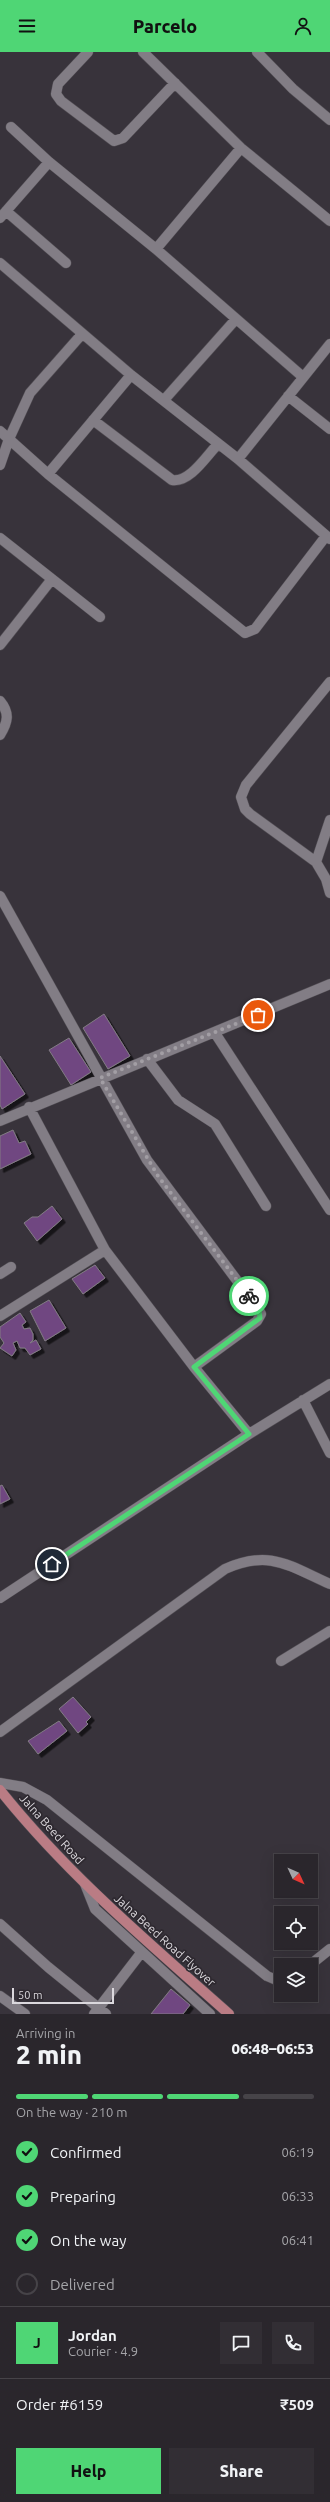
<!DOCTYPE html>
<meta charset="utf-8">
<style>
:root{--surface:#2a262c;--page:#322e34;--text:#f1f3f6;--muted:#a5a5a9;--line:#464348;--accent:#4fd675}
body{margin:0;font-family:Ubuntu,sans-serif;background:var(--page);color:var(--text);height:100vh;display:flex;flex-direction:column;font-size:15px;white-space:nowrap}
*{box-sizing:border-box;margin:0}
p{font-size:13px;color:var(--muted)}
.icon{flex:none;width:22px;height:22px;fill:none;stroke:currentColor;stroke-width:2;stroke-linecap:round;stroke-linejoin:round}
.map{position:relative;height:1962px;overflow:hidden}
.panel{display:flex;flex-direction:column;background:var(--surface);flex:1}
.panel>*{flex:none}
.needle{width:26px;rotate:134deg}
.buttons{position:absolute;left:274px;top:1802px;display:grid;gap:8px}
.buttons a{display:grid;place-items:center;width:44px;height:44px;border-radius:0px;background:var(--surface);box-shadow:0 4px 16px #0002,0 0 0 1px var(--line);font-size:20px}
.scale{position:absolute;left:12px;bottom:10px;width:102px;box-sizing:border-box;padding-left:4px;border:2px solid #dbd8dd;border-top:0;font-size:11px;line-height:14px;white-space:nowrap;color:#dbd8dd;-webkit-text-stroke:3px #2e2930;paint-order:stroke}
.pin{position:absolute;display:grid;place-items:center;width:34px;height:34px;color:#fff;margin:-17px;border:2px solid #fff;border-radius:50%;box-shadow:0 1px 4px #0007}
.courier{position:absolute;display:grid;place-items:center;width:40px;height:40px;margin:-20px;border:3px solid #4fd675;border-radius:50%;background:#fff;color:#222;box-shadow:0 1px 5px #0007}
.overview em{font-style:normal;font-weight:800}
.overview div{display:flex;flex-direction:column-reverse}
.overview{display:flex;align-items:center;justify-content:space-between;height:68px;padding:0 16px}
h1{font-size:26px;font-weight:800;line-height:30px}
.bar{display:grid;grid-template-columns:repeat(4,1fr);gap:6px 4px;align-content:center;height:48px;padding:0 16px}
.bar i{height:5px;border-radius:3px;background:var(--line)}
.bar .on{background:var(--accent)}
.bar p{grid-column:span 4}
.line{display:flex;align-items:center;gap:10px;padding:0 16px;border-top:1px solid var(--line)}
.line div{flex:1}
.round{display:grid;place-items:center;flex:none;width:42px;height:42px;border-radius:0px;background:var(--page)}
ol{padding:0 16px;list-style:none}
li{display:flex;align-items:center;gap:12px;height:44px}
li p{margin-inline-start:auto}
li .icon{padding:4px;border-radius:50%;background:var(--accent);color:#111;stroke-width:4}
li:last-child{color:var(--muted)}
li i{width:22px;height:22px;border:2px solid var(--line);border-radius:50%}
.primary-button{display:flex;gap:8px;margin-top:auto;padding:8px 16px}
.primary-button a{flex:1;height:46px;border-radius:0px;background:var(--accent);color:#111;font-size:16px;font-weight:800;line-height:46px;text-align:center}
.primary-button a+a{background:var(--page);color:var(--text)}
header{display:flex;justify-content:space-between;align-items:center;height:52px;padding:0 16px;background:var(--accent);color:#111;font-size:18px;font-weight:800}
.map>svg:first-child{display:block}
</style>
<header><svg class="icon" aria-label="menu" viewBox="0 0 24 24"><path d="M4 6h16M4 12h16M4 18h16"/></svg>Parcelo<svg class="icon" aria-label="person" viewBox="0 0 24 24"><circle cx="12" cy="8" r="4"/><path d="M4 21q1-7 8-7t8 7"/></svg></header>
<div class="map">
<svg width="330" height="1962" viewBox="0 0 330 1962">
<defs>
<filter id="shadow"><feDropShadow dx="3.5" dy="3.5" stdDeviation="0" flood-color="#0009"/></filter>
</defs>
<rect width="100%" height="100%" fill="#38333b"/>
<!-- building -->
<path fill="#704781" stroke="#827c84" filter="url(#shadow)" d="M104,962l26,42 -22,13 -25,-41z
M69,986l22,34 -20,13 -22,-35z
M0,1004l25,38 -23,15 -2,-4z
M13,1078l6,13 6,-2 6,13 -31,15v-33z
M52,1154l10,13 -25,22 -13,-18 8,-6h6z
M95,1213l10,13 -22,16 -11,-15z
M49,1248l17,28 -21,13 -15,-30z
M20,1261l6,9 -4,3 2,4 6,-1 3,6v6l-3,3 6,-3 5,9 -11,6 -5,-7h-5l-3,-7 -4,2 3,7 -4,6 -12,-8 4,-5 -4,-6v-10z
M2,1433l8,14 -10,5v-18z
M73,1645l18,20 -5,5 2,2 -10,9 -19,-24z
M59,1669l8,10 -29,23 -10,-13z
M171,1937l19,16 -7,9h-32z"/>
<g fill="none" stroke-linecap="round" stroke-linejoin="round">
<!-- minor casing -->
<g stroke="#545056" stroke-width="11">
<path id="minor" d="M88,0l-30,32 -2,10 5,7 53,40 9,-3 52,-55
M143,0l98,96 89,73
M257,0l36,37 37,31
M11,75l38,35 107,87 147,128
M6,159l60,52
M0,166l49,-56
M156,197l85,-101
M0,211l131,112 107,84 92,80
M288,344l42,33
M164,348l72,-81
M93,368l79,60c18,3 35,-25 46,-36
M0,379l48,43 197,159 10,-4 71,-93
M238,407l92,-115
M0,413l9,-26 21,-46 52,-59
M48,422l83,-99
M0,486l100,79
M0,593l52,-66
M330,630l-84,103 -5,12 4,12 5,5 66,48 10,17 4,14
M0,649c10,12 8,21 0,34
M316,810l14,-42
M0,844l147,264 112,150 2,4 -4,7 -63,46
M215,981l115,177
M147,1007l31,41 37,24 51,82
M29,1055l76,143 89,117 55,67
M0,1069l330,-137
M0,1222l11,-7
M0,1264l105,-66
M303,1348l27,53
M0,1546l249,-164 81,-50
M281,1609l49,-30
M0,1680l225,-163c45,-20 64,-3 105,15
M0,1731l23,4 24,13 220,176 14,6
M85,1832l10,25 115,105
M0,1872l48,43 58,47
M310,1913l20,-16
M0,1944l25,18
M94,1962l47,-61"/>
</g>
<!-- primary casing -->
<g stroke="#545056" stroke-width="11">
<path id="primary" d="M0,1738c67,84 149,153 229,224"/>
</g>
<!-- minor -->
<use href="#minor" stroke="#827d85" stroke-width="10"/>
<!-- primary -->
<use href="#primary" stroke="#ba7c84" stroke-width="10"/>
</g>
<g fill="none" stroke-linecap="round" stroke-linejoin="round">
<!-- done -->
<path stroke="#a29ea4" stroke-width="4" stroke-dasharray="0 7.2" d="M249,1244l-91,-120 -58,-98 158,-63"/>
<!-- route -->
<path stroke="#4fd675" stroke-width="5" d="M52,1512l197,-130 -55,-67 66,-49 -1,-8 -10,-14"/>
</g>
<g text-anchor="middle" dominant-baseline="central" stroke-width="3.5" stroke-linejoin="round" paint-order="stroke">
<!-- street labels -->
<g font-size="12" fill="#dbd8dd" stroke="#2e2930">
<text transform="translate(52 1777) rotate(48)">Jalna Beed Road</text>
<text transform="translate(165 1888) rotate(42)">Jalna Beed Road Flyover</text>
</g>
</g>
</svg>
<div class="buttons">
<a><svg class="needle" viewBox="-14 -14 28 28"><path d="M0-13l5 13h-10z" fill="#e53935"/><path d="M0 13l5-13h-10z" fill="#a5a5a9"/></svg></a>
<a><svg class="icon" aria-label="locate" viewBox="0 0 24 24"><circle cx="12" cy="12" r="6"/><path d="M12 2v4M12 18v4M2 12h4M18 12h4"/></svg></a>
<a><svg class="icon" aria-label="layers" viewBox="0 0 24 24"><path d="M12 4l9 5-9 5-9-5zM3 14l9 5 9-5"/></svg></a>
</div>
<div class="scale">50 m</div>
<div class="pin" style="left:258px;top:963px;background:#ea580c"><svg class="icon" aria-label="bag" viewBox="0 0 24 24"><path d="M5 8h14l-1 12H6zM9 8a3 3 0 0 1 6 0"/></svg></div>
<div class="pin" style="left:52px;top:1512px;background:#1f2937"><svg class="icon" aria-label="home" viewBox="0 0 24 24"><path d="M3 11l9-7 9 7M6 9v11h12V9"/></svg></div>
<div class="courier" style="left:249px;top:1244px"><svg class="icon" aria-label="bike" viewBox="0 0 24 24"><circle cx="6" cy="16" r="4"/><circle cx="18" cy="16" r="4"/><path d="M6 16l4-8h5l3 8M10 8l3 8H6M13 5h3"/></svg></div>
</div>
<section class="panel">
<div class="overview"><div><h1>2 min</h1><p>Arriving in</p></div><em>06:48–06:53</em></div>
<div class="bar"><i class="on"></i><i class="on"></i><i class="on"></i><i></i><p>On the way · 210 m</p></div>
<ol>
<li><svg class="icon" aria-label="check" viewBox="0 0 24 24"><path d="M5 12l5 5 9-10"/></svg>Confirmed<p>06:19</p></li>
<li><svg class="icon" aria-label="check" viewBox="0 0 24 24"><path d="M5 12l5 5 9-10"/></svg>Preparing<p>06:33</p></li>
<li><svg class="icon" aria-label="check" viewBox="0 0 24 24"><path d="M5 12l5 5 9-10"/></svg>On the way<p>06:41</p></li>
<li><i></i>Delivered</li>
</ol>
<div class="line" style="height:72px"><b class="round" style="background:var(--accent);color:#111">J</b><div><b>Jordan</b><p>Courier · 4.9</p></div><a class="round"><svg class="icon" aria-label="chat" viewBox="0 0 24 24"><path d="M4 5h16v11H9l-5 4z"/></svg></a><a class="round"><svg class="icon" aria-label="phone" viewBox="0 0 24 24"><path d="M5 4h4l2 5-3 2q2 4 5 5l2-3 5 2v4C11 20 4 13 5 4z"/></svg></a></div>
<div class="line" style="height:52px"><div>Order #6159</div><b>₹509</b></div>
<div class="primary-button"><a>Help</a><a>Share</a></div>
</section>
